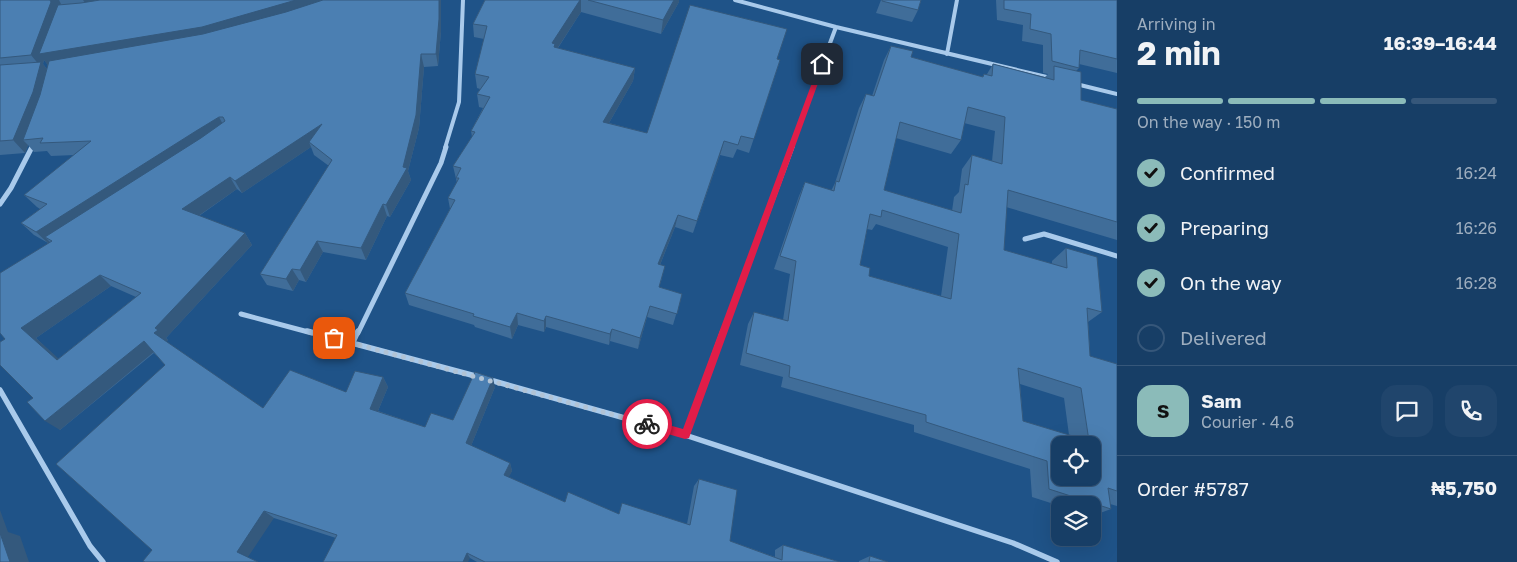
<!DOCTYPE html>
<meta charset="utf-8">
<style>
:root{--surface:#173e66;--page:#20456c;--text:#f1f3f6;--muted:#9eaebf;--line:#36577a;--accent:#8bbbb9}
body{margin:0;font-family:"Golos Text",sans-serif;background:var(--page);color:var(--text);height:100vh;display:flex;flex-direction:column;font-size:19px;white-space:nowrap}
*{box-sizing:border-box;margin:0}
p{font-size:16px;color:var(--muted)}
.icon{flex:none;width:28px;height:28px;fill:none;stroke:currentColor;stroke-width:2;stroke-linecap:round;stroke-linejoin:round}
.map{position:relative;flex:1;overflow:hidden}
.sheet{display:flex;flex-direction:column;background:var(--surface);width:400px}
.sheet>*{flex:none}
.tools{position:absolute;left:1051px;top:436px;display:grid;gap:10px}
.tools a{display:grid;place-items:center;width:50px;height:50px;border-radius:10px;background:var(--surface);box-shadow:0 5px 20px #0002,0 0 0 1px var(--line);font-size:25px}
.pin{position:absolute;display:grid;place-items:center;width:42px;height:42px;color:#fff;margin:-21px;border-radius:10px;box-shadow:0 2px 8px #0006}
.courier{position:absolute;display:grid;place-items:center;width:50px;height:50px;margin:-25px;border:4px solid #e11d48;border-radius:50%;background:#fff;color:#222;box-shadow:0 1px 6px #0007}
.headline em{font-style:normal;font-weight:700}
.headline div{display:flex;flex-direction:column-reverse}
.headline{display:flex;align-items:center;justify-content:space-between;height:85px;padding:0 20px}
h1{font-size:32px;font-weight:700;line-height:38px}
.bar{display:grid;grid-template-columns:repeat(4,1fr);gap:8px 5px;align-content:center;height:60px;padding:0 20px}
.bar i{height:6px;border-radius:4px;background:var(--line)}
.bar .current{background:var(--accent)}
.bar p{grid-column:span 4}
.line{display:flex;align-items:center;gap:12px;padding:0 20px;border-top:1px solid var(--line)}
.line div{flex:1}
.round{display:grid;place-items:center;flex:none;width:52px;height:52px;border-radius:15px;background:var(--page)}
ol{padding:0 20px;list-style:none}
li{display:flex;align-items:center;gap:15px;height:55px}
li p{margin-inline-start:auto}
li .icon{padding:5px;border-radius:50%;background:var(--accent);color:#111;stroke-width:4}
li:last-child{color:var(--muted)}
li i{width:28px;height:28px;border:2px solid var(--line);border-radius:50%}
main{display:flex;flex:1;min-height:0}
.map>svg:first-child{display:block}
</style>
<main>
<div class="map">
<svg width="1117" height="562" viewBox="0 0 1117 562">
<rect width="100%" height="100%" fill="#1f5388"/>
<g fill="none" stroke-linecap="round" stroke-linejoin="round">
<!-- minor-far2 -->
<path stroke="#a9caeb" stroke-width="4" d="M735,0l101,27 215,51
M947,54l10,-54
M1076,84l41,10
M32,148l2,-4
M445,148l14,-46 4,-102
M791,148l45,-121"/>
<!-- minor-far1 -->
<path stroke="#a9caeb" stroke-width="5" d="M0,204l11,-16 21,-41
M1025,239l19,-5 73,22
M241,314l71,19
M358,333l83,-170 5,-16
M723,333l69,-186"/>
<!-- minor -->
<path stroke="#a9caeb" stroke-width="5.5" d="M307,331l172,46
M353,342l5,-11
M490,380l195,55 328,108 44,19
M0,390l90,156 13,16
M685,435l38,-104"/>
</g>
<!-- wall -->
<path fill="#406d99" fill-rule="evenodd" d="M0,0h441v31l-3,35 -14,1 -5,61 -11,43 3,9 -21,37 -3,-1 -21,44 -43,-8 -17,30 -7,-2 -6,11 -26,-6 -7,-11 69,-108 -15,-11 -3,-8 -69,46 -5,-4 -38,27 46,17 7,12 -86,93 2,2 -2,2 97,66 83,-16 37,-15 5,10 -10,24 47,16 28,-7 42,-33 -24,59 39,17 2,8 -4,6 57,25 53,12 69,10 7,-38 5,-7 31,62 45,16v-7l8,-5 57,17h-363l-7,-4 -134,-20 -62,-20 -122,32 13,-185 -11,-12 -94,77 -27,-32 -28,-59 43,-96 -14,-8 -13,-12 19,-14 -3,-2 -13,-12 51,-40 -24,1 -4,-5 -13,1 -6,-7 -3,8 -25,2zM44,60l4,5 -1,4 -4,-5zM111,286l25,11 -78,62 -22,-21z
M485,0h194v2l-18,32 -80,-22 -23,36 77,20 -2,13 -24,42 38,10 130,-74 3,1 -31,93 -12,-4 -4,9 -13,-3 -27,78 -18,-6 -15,38 2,13 -3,9 23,7 -9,31 -26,-8 -9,32 -28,-8 -1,4 -63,-18 -2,5 -26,-7 -6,14 -37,-12 -1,-2 -65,-20 -4,-12 45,-84 -2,-11 9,-15 -4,-17 19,-29 -1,-6 12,-23 -4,-1 -2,-13 3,-5 -3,-1 -2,-14 9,-35 -10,-2 -1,-13z
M881,0h40l-3,10 -6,12 -36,-9z
M996,0h121v73l-38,-9v4l-3,3 5,29 36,9v131l-111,-33 -2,43 48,14v-3l14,-13 36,64 -14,10 2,34 27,8v142l-7,-2 1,5 -19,7v-11h-32v1l-28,-9 -2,-28 -116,-37v-7l-133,-38 2,-10 -43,-12 8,-41 6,-12 29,8 7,-46 -16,-5 25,-73 6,-14 26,9 4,-8 24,-75 7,-14 6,2 12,-36 7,-14 20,11 71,20 2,-3h3l6,-10 52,13 3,-3 -5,-1v-28l-21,-4 1,-16 -26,-5zM964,123l31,8 -3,30 -20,-6 -10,14 -3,23 -5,5 -2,14 -68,-21 12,-52 55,16 10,-14zM876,224l72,23 -7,49 -72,-20 -9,-11 7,-36 5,1zM1020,384l44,14 5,37 -46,-14z
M870,556l18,6h-29v-1z"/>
<!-- shaded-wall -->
<path fill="#34597d" d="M50,0h9l2,4 -4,5 239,-9h48l-136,39 -159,28 -5,-7 -1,4 8,10 -28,66 5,5 -3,8 -12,-13 27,-74 -9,-11z
M83,0h54l-48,8z
M439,0h2v31l-3,35 -2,-12z
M580,0h1v12l-26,40 -3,-9z
M674,0h5v2l-18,32 2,-14z
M421,54l3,13 -5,61 -11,43 3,9 -21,37 -4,-12 17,-38z
M635,68l-2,13 -31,54 1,-13z
M219,117l7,13 -181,107 6,6 -2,1 -13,-12 160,-101z
M322,124l-13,18 2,5 -69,46 -7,-12z
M724,141l-4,14 -27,78 4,-12z
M230,177l7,12 -46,32 -9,-12z
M383,204l4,12 -21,44 -5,-12z
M678,215l-3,12 -20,50 3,-13z
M245,233l7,12 -86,93 2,2 -3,4 -11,-11 1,-5z
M317,241l6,11 -17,30 -6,-12z
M292,269l7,11 -6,11 -7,-12z
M100,275l11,11 -75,52 35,32 -14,-10 -36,-32z
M650,306l-3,11 -9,32 2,-11z
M517,313l1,12 -6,14 -2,-12z
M546,316v11l-2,5v-11z
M612,329l-2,12 -1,4 1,-11z
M144,341l11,10 -95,79 -15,-9z
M383,377l5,10 -13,31 -5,-9z
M493,378l2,9 -26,64 -3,-8z
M510,463l2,8 -6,12 -2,-8z
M0,510l8,22 12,4 9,26h-19l-10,-24z
M264,511l10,7 -26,39 -11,-5z
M467,553l3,5 -2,4h-5z"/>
<!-- building -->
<path fill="#4b7fb2" stroke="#34597d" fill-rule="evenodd" d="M0,0h50l1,2 -20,53 -31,3z
M100,0h196l-94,27 -163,27 19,-49 23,-2z
M323,0h116v19l-3,35h-15l-5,61 -13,52 4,1 -21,37 -3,-1 -22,44 -44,-7 -17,29 -8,-1 -6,10 -26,-5 72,-114 -23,-18 13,-18 -87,57 -5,-4 -48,32 63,24 -90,95 3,2 -4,3 109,75 27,-38 56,22 9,-21 28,6 -13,32 55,18 6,-14 22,7 22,-48 18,6 -27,65 44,20 -6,12 61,27 3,-10 51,22 3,-11 68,22 9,-46 38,11 -7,51 52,19 1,-15 57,17h-355l-18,-9 -4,9h-140l14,-27 -73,-24 -27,41 21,10h-113l-2,-1 9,-11 -96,-86 109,-99 -21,-24 -99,80 -18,-19 6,-4 -33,-33v-23l5,-3 -5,-6v-60l52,-32 -7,-4 156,-99 24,-17 -2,-4h-4l-23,14 -160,101 -15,-9 26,-19 -23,-9 67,-54 -51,2 3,-5 -20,2 17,-45 9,-34 154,-27 83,-22zM100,275l41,18 -84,67 -36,-32z
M485,0h95l-28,43 3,1 -1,3 81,21 -32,54 44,11 43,-128 97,24 -10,30 3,1 -26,79 -13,-3 -3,9 -14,-4 -27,80 -19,-6 -20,49 7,2 -6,21 23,7 -5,20 -27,-8 -10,32 -28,-9 -2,5 -64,-18 -2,5 -27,-8 -7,14 -37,-11 1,-2 -69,-21 50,-93 -7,-2 11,-20h-3l5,-10 -8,-2 22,-34 -4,-1 19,-34 -13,-3 12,-17 -14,-3 12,-48 -14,-2z
M588,0h86l-11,20z
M882,0h39l-3,10 -36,-9z
M1004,0h113v59l-37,-9 -1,18 -27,-7 -1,-27 -21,-5 1,-15 -27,-5z
M891,46l22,5 -2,6 72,20 1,-3 8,2 1,-12 61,16v-14l27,6v28l36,9v113l-109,-32 -4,60 63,18 -1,-20 31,9 5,55 -15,-4 3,48 27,8v127l-9,-3 3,21 -62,-20 -2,-28 -121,-39v-7l-137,-38 1,-11 -44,-13 8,-41 34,9 8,-60 -16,-5 25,-74 29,9 2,-10 3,1 27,-88 8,2zM968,107l37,10 -3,47 -30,-9 -4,30 -3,-1 -4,29 -77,-23 16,-68 61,18zM882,210l77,24 -8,65 -82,-23 1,-8 -10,-3 10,-51 11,3zM1018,368l63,20 8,53 -66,-20zM1060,445h32v33h-32z
M41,62l-8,30 -20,48 -13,1v-76z
M0,533l10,29h-10z
M870,556l18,6h-19z"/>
<!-- route -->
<path fill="#e11d48" d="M822,62l3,2 -136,374 -4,1 -41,-12 -2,-3 5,-5 36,10 136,-365z"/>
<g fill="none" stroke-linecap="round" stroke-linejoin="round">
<!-- done -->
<path stroke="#b1c3d5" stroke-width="5" stroke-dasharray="0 9" d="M334,338l313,86"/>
</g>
</svg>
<div class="tools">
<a><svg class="icon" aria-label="locate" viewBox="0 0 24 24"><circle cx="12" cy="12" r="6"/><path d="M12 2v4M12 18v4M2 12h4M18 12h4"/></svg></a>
<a><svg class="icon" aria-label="layers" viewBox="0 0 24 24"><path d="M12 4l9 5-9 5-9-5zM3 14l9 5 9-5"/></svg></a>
</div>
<div class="pin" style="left:334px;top:338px;background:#ea580c"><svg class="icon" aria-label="bag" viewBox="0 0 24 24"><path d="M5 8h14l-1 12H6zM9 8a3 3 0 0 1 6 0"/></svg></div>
<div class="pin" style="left:822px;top:64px;background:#1f2937"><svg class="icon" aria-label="home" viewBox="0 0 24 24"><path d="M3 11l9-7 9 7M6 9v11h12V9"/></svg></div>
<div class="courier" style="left:647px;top:424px"><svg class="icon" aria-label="bike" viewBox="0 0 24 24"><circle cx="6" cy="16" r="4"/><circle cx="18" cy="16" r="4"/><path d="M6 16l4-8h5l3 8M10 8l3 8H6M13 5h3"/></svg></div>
</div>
<section class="sheet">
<div class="headline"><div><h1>2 min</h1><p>Arriving in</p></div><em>16:39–16:44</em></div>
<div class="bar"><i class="current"></i><i class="current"></i><i class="current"></i><i></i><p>On the way · 150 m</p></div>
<ol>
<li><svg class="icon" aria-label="check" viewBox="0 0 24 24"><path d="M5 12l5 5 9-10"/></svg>Confirmed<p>16:24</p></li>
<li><svg class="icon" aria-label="check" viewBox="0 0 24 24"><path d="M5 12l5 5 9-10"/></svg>Preparing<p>16:26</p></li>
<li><svg class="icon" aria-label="check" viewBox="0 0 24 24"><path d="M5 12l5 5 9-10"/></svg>On the way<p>16:28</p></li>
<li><i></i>Delivered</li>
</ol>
<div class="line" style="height:90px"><b class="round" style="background:var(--accent);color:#111">S</b><div><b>Sam</b><p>Courier · 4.6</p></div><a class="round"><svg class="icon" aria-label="chat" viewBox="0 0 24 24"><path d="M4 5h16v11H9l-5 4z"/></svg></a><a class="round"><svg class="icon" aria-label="phone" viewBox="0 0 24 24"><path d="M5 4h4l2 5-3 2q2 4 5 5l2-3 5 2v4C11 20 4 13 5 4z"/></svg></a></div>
<div class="line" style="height:65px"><div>Order #5787</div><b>₦5,750</b></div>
</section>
</main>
